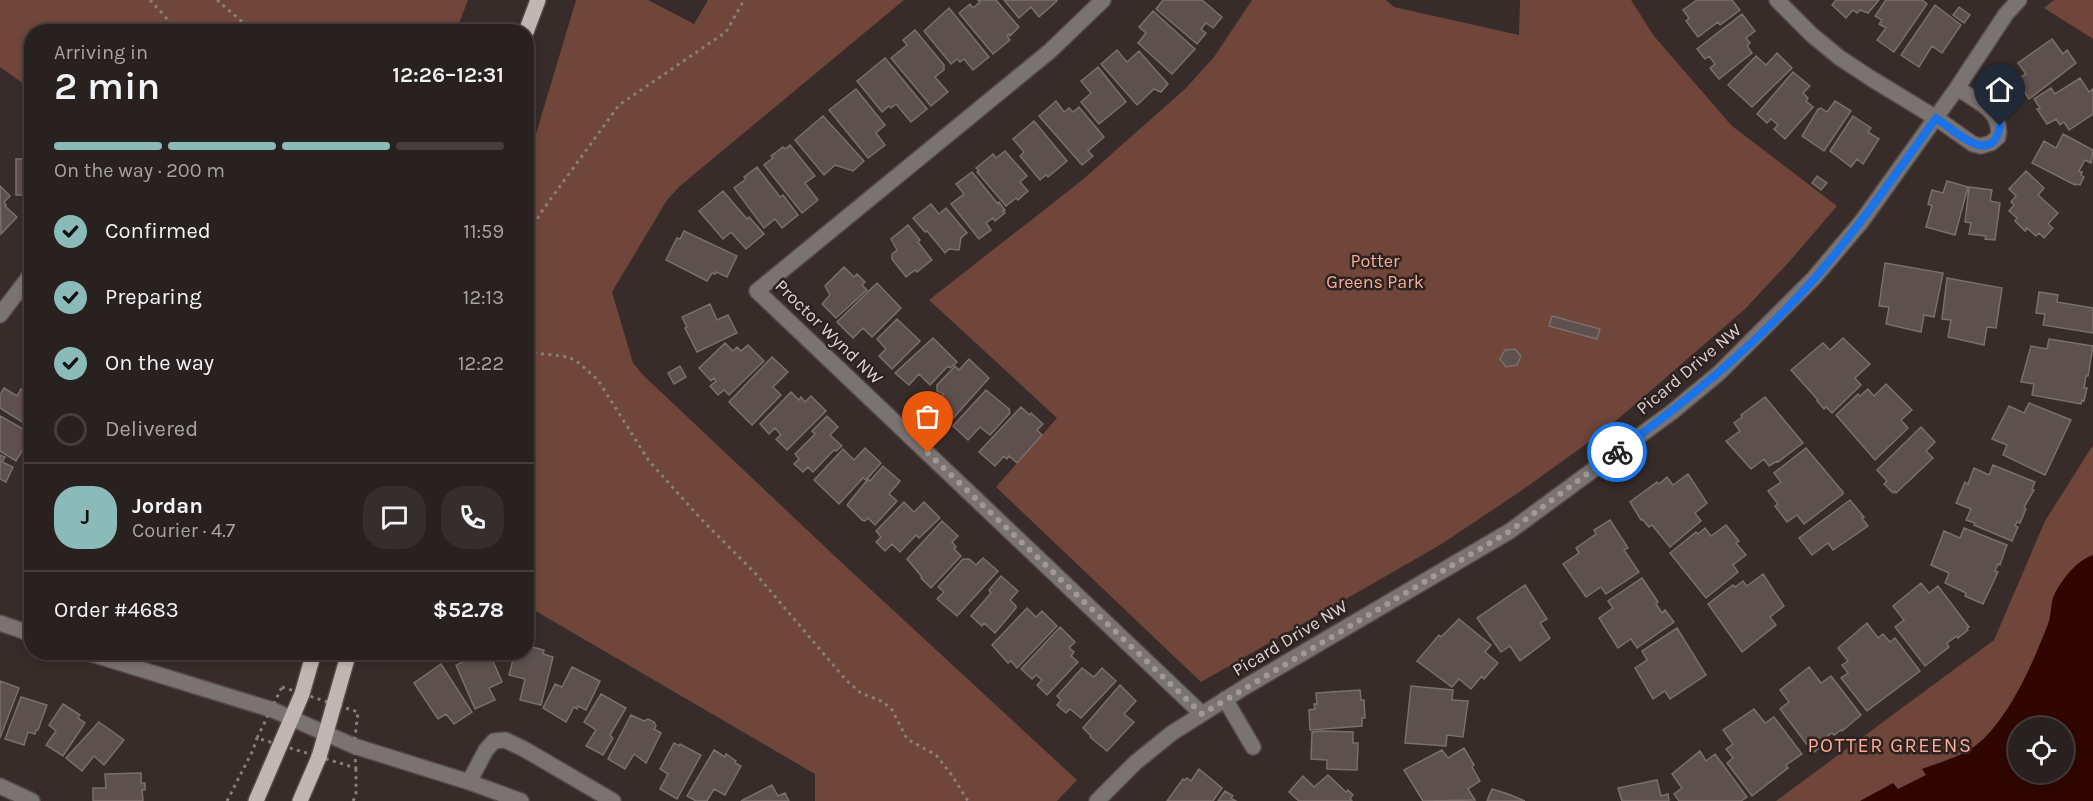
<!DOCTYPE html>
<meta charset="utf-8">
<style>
:root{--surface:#29211f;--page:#352e2c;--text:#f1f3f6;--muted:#a5a3a4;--line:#453e3d;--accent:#8bbbb9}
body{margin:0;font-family:Karla,sans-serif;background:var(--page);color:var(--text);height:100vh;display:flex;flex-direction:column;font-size:22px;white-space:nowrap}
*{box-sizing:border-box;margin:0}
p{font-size:20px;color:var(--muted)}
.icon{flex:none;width:33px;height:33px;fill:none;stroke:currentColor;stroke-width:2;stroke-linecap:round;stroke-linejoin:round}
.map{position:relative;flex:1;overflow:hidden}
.details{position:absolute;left:24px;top:24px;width:510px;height:636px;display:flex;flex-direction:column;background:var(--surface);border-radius:24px;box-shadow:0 3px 9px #0003,0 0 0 2px var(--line)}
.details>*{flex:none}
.controls{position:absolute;left:2008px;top:717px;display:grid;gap:12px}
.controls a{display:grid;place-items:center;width:66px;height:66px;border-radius:50%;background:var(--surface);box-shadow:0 3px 9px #0003,0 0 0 2px var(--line);font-size:30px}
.pin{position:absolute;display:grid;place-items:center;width:51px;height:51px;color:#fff;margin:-62px -26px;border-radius:50% 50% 50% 0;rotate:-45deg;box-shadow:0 0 6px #0007}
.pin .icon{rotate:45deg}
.courier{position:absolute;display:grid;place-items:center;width:60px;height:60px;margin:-30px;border:4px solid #1a73e8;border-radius:50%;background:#fff;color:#222;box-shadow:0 2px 8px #0007}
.headline em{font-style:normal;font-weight:600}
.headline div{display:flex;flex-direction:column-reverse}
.headline{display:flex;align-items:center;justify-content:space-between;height:102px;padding:0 30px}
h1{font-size:39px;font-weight:600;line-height:45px}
.bar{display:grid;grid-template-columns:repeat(4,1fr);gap:9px 6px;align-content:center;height:72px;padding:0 30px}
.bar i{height:8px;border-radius:4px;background:var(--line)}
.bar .active{background:var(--accent)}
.bar p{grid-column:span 4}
.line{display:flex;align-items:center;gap:15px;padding:0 30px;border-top:2px solid var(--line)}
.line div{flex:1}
.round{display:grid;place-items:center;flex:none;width:63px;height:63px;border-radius:24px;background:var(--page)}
ol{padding:0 30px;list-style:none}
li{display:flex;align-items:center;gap:18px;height:66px}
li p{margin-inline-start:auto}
li .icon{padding:6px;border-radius:50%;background:var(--accent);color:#111;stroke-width:4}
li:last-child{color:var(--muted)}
li i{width:33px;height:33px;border:3px solid var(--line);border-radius:50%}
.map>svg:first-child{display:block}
</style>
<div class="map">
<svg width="2093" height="801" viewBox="0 0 2093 801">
<rect width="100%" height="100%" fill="#372c29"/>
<!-- green -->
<path fill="#70453a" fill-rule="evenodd" d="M0,0h468l-12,31 -424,1 -1,57 -31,-22z
M576,0h72l46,24 14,-24h196l-224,186 -13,14 -55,92 21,71 10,12 198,187 236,218 -20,21h-242v-27l-288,-168v-442z
M1252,0h134l8,7 125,28 1,-35h111l23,36 78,90 105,80 -48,56 -44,47 -142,123 -85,61 -78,52 -239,137 -205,-195 61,-69 -128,-118 152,-119 104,-92 29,-32z
M2054,0h39v39l-49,-31z
M2093,445v356h-317l218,-161 51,-119zM2019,728h45v44h-45z"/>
<!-- water -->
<path fill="#2f0600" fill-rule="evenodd" d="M2093,555v246h-233l33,-18 5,6 28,-14 -4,-6c19,-7 42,-13 58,-27 31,-28 53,-79 68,-118 4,-10 2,-22 7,-31 9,-16 21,-32 38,-38zM2019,728h45v44h-45z"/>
<!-- building -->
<path fill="#5d504d" stroke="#7b6e6b" stroke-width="1.5" d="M978,0h18l23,27 -9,9 -1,-2 -2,2 3,4 -17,14 -34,-41 11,-9 3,4 7,-6z
M1004,0h52l1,1 -18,16 -8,-10 -12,11z
M1163,0h39l20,17 -9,11 -7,-5 -5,6 5,4 -9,11 -41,-35z
M1697,0h35l8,10 -20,15 -2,-3 -20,15 -12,-16 3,-3 -6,-8z
M1836,0h43l-11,13 -8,-3 -3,3 -4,-3 -7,8 -14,-13z
M1886,0h36l5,4 -33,48 -17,-12 9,-12 -7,-4 3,-4 -7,-4z
M1935,5l26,20 -19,28 -10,-7 -13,21 -18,-12z
M1959,7l11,8 -6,8 -11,-8z
M949,8l40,49 -16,13 -9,-11 -4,3 -3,-3 -6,5 -27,-33z
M1153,11l42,38 -23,25 -34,-31 8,-10 -7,-6z
M1742,14l13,17 -9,7 4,5 -3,3 5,7 -33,26 -9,-11 5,-4 -6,-8 -4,3 -8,-10z
M915,30l29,35v5l-9,7 13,15 -17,14 -40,-48 16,-13 -4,-5z
M2052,39l11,15 4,-4 9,13 -47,36 -13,-19 10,-6 -8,-11z
M1117,50l10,12 12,-11 29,33 -7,8 -7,-3 -17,16 -36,-41z
M1777,53l15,15 -40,39 -24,-22 28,-29 10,9z
M885,58l42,51 -16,13 -15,-18 -5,4 -2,-2 -7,6 -25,-31z
M1098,67l28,35 -27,22 -18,-22 10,-9 -10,-12z
M1793,72l17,14 -7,7 5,5 -2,3 7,6 -28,32 -11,-10 4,-4 -7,-6 -4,4 -10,-9z
M2080,78l9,14 4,-3v25l-24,16 -5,-8 -4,3 -4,-6 -9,5 -10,-15 3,-1 -6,-9 17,-11 4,6z
M856,89l29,36 -9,8 9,12 -17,13 -39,-48z
M1056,101l8,11 5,-4 4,4 6,-5 25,30 -16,14 5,5 -11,9 -43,-49z
M1835,101l16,10 -27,40 -22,-15 16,-27 3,-1 6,4z
M823,116l41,45 -11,10 -18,-6 -11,10 -29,-35z
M1853,116l18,12 -3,4 11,7 -16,25 -6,-5 -6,8 -21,-16z
M1034,121l33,40 -19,16 -2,-2 -6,5 -20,-24 4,-4 -11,-13z
M2063,134l30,16 -2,13 -6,-3 -6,11 3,1 -1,3 3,2 -4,8 -4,-1 -1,1 -43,-22 12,-22 12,7z
M790,145l25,31 -10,7 13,17 -16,13 -38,-48 9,-7 -2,-2 12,-9 2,2z
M1005,151l22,25 -7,6 8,9 -10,9 -2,-2 -10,8 -29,-34 2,-1 -3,-3 17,-14 3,4z
M26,155h6v53l-1,-13h-15v-36h10z
M757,167l23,30 3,-2 15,20 -16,13 -7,-9 -11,9 -30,-40 12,-9 -2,-2z
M2026,171l18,17 -6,7 20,18 -10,11 5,4 -9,10 -5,-5 -3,3 -9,-8 -2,3 -10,-10 2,-3 -8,-7 5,-6 -3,-3 5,-6 -7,-7z
M972,172l26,32 1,-2 6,8 -2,1 2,2 -10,8 -2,-3 -7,5 5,7 -12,9 -28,-35 13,-10 -8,-10z
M1817,176l10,7 -6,7 -9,-7z
M1947,181l21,6 -13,48 -29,-8 6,-21 -4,-2 4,-14 11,3z
M0,186l10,10 -6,6 2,3 -1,1 12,11 -16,17z
M1969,187l23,3 -2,11 10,2 -5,37 -10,-1 1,-3 -17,-2 2,-11 -6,-1z
M723,191l24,28 2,-2 15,17 -18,15 -15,-17 -8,7 -24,-28z
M931,204l8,10 7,-6 21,25 -6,5 -2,12 -10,-1 -4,4 -18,-22 -2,1 -12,-14z
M908,225l12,15 -2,2 14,18 -15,12 -2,-2 -9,7 -14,-18v-5l5,-4 -6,-11z
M684,231l53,25 -10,21 -11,-5 -1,2 -3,-1 -5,8 -41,-21 11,-22 3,1z
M1885,263l58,10 -9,44 -10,-2 -3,17 -35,-8 3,-17 -10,-1z
M844,267l10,10 3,-3 8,8 -3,3 5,5 -31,28 -14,-14 8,-9 -5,-9z
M1947,278l55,10 -6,40 -9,-1 -3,18 -36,-8 3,-17 -9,-1z
M877,283l24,25 -29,29 -9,-9 -10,10 -16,-16z
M2039,292l19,3 -1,7 36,6v25l-50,-8 2,-11 -9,-1z
M710,304l7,16 11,-5 9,18 -40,19 -12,-24 2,-1 -5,-10z
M1552,316l48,13 -3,10 -48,-13z
M897,319l23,22 -28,28 -13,-13 7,-7 -9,-10z
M933,338l24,24 -7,6 -2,-2 -18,19 -11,-11 -10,11 -14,-12z
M1843,338l27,26 -15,14 6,7 -29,28 -6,-6 -2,2 -7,-8 1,-1 -27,-30 32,-27 7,7z
M2049,339l44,7 -5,30h-2l-2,12h3l-3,13 -2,-1 -1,4 -49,-9 2,-11 -13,-2 10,-36 16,3z
M725,343l8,8 4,-4 4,4 7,-6 16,16 -35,34 -5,-5 -6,5 -8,-9 6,-5 -2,-3 -3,3 -12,-13z
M1515,349l6,7 -4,9 -11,2 -6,-8 5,-9z
M772,357l16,15 -15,15 8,8 -29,30 -23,-23z
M969,359l20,19 -40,45 -17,-16 12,-13 -7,-3v-6l18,-19 4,4z
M680,366l6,11 -12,7 -6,-11z
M1886,384l26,26 -11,10 7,8 -33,32 -39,-45 22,-21 2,2 8,-7 6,7z
M4,388l13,8 4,-7 10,5 1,34 -32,-20v-13z
M986,390l23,19 1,4 -20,22 -10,-8 -12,13 -15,-14z
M791,392l8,8 2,-3 4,5 6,-6 15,15 -39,39 -11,-11 5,-4 -6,-7 -6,6 -9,-10z
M1765,397l38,46 -25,19 -1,-1 -8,5 -5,-7 -13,10 -25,-28 14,-10 -6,-8 8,-6 -1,-2z
M2029,403l42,17 -26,55 -42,-20 4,-10 -15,-6 17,-33 15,7z
M1021,407l9,8 1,-2 12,11 -6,6 5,5 -25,28 -8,-7 -2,3 -3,-3 -9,10 -16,-14z
M0,416l32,18 -16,27 -16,-10z
M827,416l11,11 -8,8 12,11 -6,5 -2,-1 -21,22 -5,-5 -5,5 -9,-8 5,-5 -4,-5 20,-20 -3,-3z
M1921,427l14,15 -9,9 7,7 -37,35 -1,-2 -2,2 -9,-9 3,-3 -10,-11z
M865,448l16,15 -15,17 -3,-2 -24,26 -25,-24 29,-31 11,11z
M1806,448l37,44v2l-39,30 -7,-9 -10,7 -12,-16 3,-2 -10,-13 13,-9 -7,-9z
M0,455l5,2 -3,5 11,5 -7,15 -6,-3z
M1993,465l42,17 -3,7 2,1 -10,17 2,2 -6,14 -3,-1 -2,4 3,1 -6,14 -38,-16 1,-2 -9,-3 5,-11 -15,-6 9,-21 3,2 6,-16 15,7z
M883,466l17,15 -11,13 8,7 -22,24 -7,-7 -3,3 -3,-1 -15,-15 21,-26 2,2z
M1688,474l19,29 -12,10 6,8 -31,26 -18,-22 -3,2 -7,-8 -1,1 -11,-18 27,-20 2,2 8,-7 6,8z
M1850,500l14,17 -2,1 6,8 -35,24 -5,-7 -16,12 -13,-17z
M904,502l10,10 10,-10 16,16 -21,20 -3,-3 -16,17 -8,-8 -7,7 -9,-9 5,-5 -5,-6z
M1610,520l18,28 -4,2 15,22 -33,22 -5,-7 -15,10 -23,-33 16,-11 -3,-5 20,-14 -2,-4z
M942,521l16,15 -6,6 4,5 -2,2 7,7 -30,32 -10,-10 1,-1 -15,-18z
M1726,525l13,16 -3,2 10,12 -13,10 5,7 -32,26 -36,-45 26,-21 2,2 7,-6 6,8z
M1964,528l43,17 -7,20 -2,-1 -3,7 3,1 -15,32 -18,-8 1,-3 -21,-10 4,-10 -18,-8 13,-34 16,7z
M983,558l15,13 -41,45 -20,-17 7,-7 -6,-5 25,-28h6l7,6z
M1763,574l21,32 -14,11 6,8 -34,27 -34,-48 25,-19 2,2 8,-6 4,5z
M1001,576l17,15 -8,9 6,6v2l-21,25 -11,-10 -2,3 -11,-10 20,-23 -2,-3z
M1642,578l16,24 -2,2 6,9 3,-3 9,12 -37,26 -6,-9 -13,9 -19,-30 14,-10 -5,-7z
M1921,583l8,10 9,-7 31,41 -2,1 1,2 -10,8 -1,-2 -10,7 2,4 -24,19 -30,-39 9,-7 -11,-14z
M1525,585l22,34 -7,4 10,15 -30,23 -10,-15 -9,6 -24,-34z
M1027,608l9,9 6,-6 15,15 -40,42 -6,-7 -3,2 -16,-18z
M1459,619l32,26 -6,7 13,11 -14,16 -2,-3 -11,13 -12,-10 -7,8 -35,-26 22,-26 2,2z
M1867,623l11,15 5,-4 7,8 5,-4 25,33 -53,40 -26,-33 7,-5 -6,-8 6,-4 -10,-13z
M1060,627l15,15 -6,6 5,4 -3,4 7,6 -31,33 -10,-10 5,-5 -6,-5 -4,4 -11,-10z
M1677,628l29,47 -36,24 -5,-8 -12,8 -18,-31 12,-8 -5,-9z
M528,646l16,4 -1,4 10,3 -12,48 -21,-5 5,-21 -16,-4 6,-23h11z
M484,652h5l13,30 -13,6 6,12 -20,9 -19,-44z
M441,664l31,48 -18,12 -8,-10 -8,5 -24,-36z
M572,667l28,14 -14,29 -8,-4 -1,3 -3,-2 -8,15 -23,-14 12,-24 7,3z
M1809,667l12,16 10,-7 30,39 -19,16 -1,-1 -7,5 -2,-2 -10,7 2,4 -10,8 -3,-2 -31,-41 9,-7 -9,-12z
M1082,668l12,9 8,-9 14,13 -35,37 -11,-9 -4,4 -9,-8 4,-5 -4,-4z
M0,681l19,7 -19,50z
M1120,685l16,16 -12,13 10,8 -27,29 -17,-14 1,-1 -8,-8z
M1411,686l42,4 -1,10 16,1 -5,36 -16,-2 -1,11 -41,-3z
M1360,690l1,10h3l1,18h-3v8l-52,4 -1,-20 6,-1 -1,-5h3l-1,-11z
M601,694l25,14 -16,27 3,3 -10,17 -17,-9 10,-16 -12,-8z
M21,697l26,8 -9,25h-2l-1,4 -7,-2 -4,13 -19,-6z
M63,704l17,11 -2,3 7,5 -22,33 -17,-11 10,-14 -7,-6z
M1754,709l11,14 9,-6 28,37 -16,11 2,3 -36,28 -25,-33 6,-5 -7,-9 7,-5 -10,-14z
M631,715l13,6 4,-2 6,3 2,4 -2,3 7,4 -15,30 -12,-9 -9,15 -17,-10z
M99,722l25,18 -20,25 -10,-9 -12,15 -16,-13z
M1321,731l32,1v11h5l-1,27 -30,-1v-9l-16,-1 1,-27z
M674,743l5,3 1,-2 21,11 -24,44 -17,-10 8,-15 -8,-5z
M1464,748l10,17 -2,2 8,14 -12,8 7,11 -52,1 -19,-31 38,-20 6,8z
M714,750l11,7 1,-3 10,7 -1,2 6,3 -16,29 -11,-6 -7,12h-11l-9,-5z
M1700,751l6,10 9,-7 32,43 -6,4h-62l-5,-7 8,-6 -10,-14z
M1199,769l23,19 -9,13h-46l16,-22 2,1 2,-2 4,3z
M141,773v10h4v7h-3l1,11h-50v-13h13l-1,-14z
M1328,775l18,17 2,-2 5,5 -3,3 2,3h-53l-10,-9 14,-16 11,11z
M1657,780l4,16 7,-2 1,7h-47l-4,-13z
M772,785l6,11 7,-3 4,8h-48z
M1492,789l16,5 17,7h-38z
M1225,791l8,5 -2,2 5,3h-18z"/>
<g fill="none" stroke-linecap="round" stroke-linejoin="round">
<!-- minor casing -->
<g stroke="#544a47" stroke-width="18">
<path id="minor" d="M1103,0l-53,51 -293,240 445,423
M1777,0l35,35 28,23 32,21 64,39 37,26 8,2 10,-3 7,-6c5,-26 -22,-36 -41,-49
M0,315l32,-42
M0,623l32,11
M85,652l188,58 81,36 115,36 52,19
M1225,699l28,48
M469,782l17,-32 8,-9 11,-1 19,9 89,52
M0,786l32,15
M1097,801l39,-39 36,-29 73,-46 265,-156 162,-119 47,-39 95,-95 48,-57 95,-133 49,-74 13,-14"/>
</g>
<!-- major casing -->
<g stroke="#544a47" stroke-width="18">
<path id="major" d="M526,32l12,-32
M256,801l46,-107 12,-42
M300,801l19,-44 30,-105"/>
</g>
<!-- path -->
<path stroke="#887f7c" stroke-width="3" stroke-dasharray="3 4.5" stroke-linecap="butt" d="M150,0l29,32
M217,0l37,32
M526,238l16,-27 77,-106 107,-73 18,-32
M526,352l43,5 10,6 19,17 51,81 53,59 53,53 91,107 15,13 20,8 10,7 16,31 29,16 15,19 17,27
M282,687l76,25 -4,34 2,22 -99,-30z
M227,801l26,-51 4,-12
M353,801l3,-6v-27"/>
<!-- minor -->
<use href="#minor" stroke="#797371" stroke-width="15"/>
<!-- major -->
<use href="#major" stroke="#c2b6b3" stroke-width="15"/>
</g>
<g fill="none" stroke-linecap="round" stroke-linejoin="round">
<!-- done -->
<path stroke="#a19996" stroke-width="6" stroke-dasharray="0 10.8" d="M928,453l274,261 308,-183 107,-79"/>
<!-- route -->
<path stroke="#1a73e8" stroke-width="8" d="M1617,452c71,-52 140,-108 198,-174 44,-51 82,-106 121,-160 19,13 56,50 64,8"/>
</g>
<g text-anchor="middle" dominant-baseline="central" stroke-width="5" stroke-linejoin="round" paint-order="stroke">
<!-- park labels -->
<g font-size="18" fill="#f7ab98" stroke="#2d221f">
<text x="1375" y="261">Potter<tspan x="1375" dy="21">Greens Park</tspan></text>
</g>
<!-- street labels -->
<g font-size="18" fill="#dad3d1" stroke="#2d221f">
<text transform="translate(829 332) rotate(44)">Proctor Wynd NW</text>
<text transform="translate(1689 369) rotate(-40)">Picard Drive NW</text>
<text transform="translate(1290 638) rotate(-31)">Picard Drive NW</text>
</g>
<!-- neighbourhood labels -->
<g font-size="20" letter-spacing="1.5" fill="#fbab96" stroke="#2d221f">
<text x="1890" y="745">POTTER GREENS</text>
</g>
</g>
</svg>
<div class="controls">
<a><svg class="icon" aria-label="locate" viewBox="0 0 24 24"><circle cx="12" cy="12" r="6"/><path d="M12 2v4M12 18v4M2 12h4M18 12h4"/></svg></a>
</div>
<div class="pin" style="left:928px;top:453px;background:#ea580c"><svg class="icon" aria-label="bag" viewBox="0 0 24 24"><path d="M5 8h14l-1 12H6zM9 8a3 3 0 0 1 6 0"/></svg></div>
<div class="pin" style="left:2000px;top:126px;background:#1f2937"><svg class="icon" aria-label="home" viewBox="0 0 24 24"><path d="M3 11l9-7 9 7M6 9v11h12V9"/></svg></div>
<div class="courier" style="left:1617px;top:452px"><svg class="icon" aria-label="bike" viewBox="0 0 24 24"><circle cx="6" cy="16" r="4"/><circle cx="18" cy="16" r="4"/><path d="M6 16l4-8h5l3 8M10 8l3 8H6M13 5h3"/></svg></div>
<section class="details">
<div class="headline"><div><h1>2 min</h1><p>Arriving in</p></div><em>12:26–12:31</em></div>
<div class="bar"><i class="active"></i><i class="active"></i><i class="active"></i><i></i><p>On the way · 200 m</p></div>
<ol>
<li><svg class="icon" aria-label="check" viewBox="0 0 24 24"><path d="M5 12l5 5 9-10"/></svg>Confirmed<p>11:59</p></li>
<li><svg class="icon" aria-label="check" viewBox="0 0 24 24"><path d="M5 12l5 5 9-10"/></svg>Preparing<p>12:13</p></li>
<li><svg class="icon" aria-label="check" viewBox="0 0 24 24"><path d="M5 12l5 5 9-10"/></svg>On the way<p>12:22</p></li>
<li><i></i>Delivered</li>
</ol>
<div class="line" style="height:108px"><b class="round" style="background:var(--accent);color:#111">J</b><div><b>Jordan</b><p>Courier · 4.7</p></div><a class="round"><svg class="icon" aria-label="chat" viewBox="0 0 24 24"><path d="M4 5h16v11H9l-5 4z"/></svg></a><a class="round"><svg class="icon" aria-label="phone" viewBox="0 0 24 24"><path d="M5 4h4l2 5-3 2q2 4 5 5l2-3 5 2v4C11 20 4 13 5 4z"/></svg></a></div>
<div class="line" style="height:78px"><div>Order #4683</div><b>$52.78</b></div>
</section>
</div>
